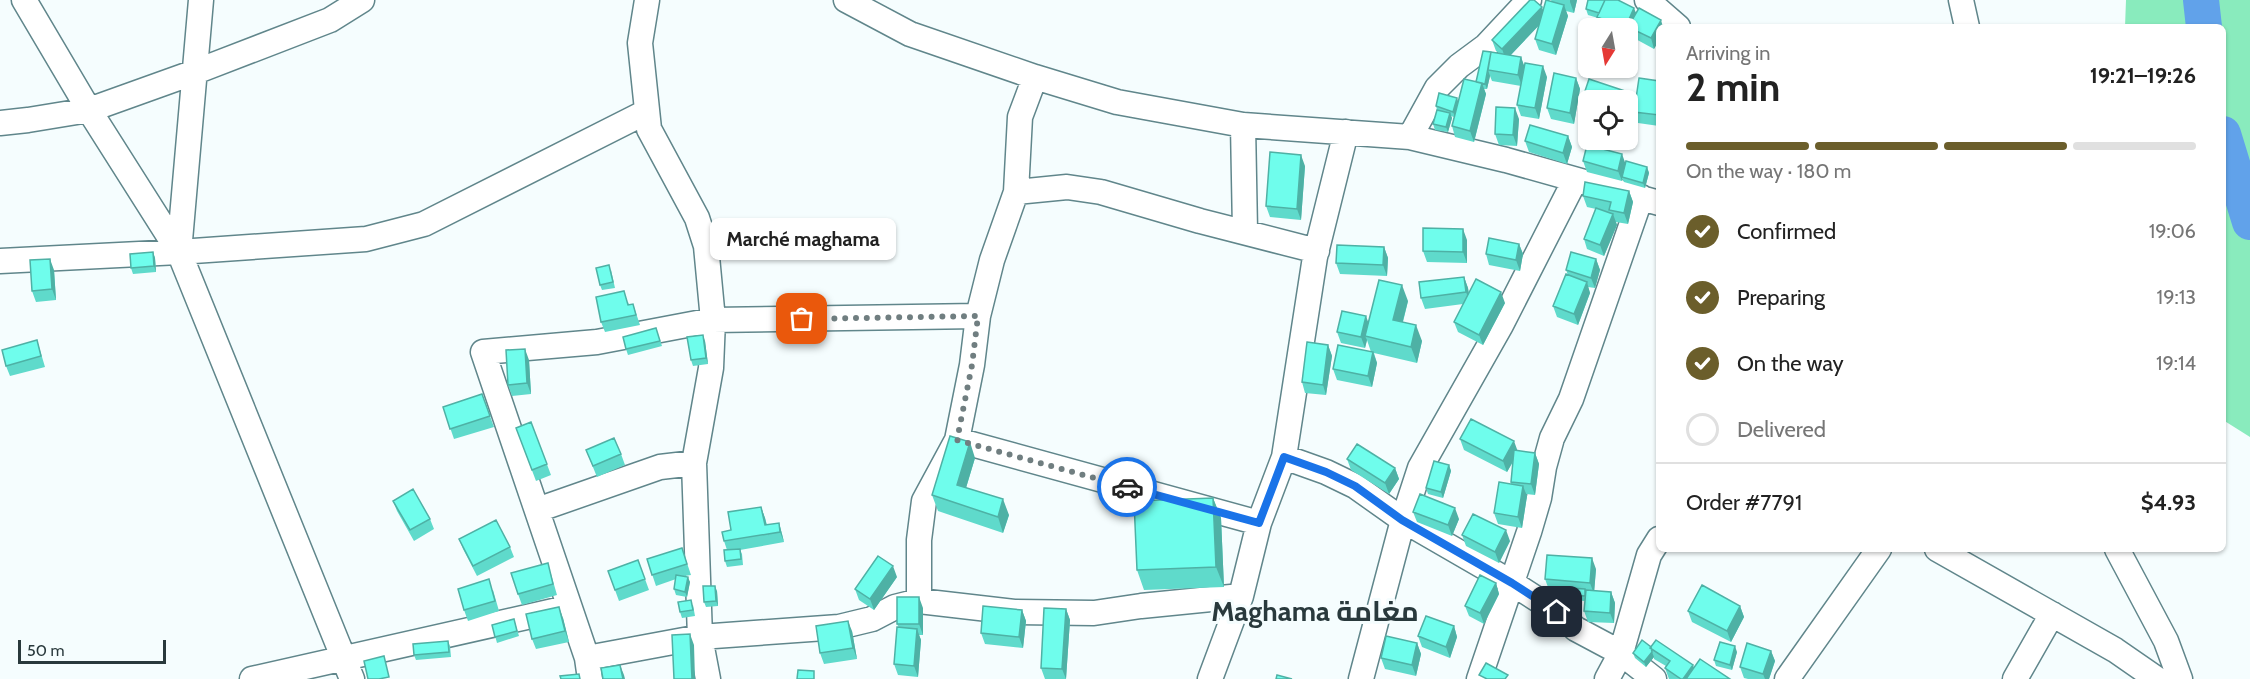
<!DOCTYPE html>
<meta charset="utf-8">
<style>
:root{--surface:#fff;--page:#f6f6f6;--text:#222;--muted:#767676;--line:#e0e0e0;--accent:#6b5e2b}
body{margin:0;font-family:Cabin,Cairo,sans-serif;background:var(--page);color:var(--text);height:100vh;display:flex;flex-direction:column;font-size:22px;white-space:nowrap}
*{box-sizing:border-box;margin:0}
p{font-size:20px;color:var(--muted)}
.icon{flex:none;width:33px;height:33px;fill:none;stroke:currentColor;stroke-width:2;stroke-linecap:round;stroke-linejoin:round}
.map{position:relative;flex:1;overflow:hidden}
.sheet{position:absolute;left:1656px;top:24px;width:570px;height:528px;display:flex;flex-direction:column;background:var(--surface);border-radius:9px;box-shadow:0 2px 4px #0004}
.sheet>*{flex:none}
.needle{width:39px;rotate:191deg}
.tools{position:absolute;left:1578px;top:18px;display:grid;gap:12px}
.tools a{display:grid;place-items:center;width:60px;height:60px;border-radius:9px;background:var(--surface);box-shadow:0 2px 4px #0004;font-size:30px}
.scale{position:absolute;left:18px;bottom:15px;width:148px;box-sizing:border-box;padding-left:6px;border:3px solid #29393c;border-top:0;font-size:16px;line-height:21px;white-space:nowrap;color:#29393c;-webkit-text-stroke:4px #f5fdfe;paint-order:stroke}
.pin{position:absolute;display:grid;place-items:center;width:51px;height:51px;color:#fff;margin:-26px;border-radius:12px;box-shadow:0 3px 9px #0006}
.courier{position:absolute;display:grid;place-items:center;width:60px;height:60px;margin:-30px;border:4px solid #1a73e8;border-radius:50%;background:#fff;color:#222;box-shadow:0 2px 8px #0007}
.bubble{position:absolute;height:42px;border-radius:9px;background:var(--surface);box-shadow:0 2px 4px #0004;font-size:20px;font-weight:700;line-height:42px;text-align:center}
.overview em{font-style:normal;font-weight:700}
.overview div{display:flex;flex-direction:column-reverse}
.overview{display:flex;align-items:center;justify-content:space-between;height:102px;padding:0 30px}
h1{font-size:39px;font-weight:700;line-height:45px}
.bar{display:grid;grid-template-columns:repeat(4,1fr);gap:9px 6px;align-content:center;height:72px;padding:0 30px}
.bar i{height:8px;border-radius:4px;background:var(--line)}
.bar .selected{background:var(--accent)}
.bar p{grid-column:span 4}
.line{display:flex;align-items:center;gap:15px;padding:0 30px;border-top:2px solid var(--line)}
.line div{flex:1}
ol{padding:0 30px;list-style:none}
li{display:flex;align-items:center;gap:18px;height:66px}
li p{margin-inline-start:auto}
li .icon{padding:6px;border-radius:50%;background:var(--accent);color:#fff;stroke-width:4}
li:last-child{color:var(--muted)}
li i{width:33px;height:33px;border:3px solid var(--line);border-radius:50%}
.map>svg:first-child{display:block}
</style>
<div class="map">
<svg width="2250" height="679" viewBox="0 0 2250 679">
<rect width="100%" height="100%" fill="#f5fdfe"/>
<!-- green -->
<path fill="#89ebbd" d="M2126,0h124v437l-27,-17v-393h-98z"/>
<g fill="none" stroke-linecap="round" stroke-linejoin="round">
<!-- river -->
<path stroke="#61a2ea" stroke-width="36" d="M2201,0l3,27
M2223,134l27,88"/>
<!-- street casing -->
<g stroke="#60868b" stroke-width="27">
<path id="street" d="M24,0l65,110 90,142 173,427
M647,0l-7,43 9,86 48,89 9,28 7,74 -2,48 -17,95 6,174 8,42
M846,0l64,34 125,43 82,25 126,23 167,12 96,23 153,43
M1647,0l31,27
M1961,0l6,27
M0,123l28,-3 61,-10 106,-38 135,-52 32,-20
M1243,125l2,106
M1410,137l27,-49 22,-22 27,-20 43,-46
M1016,192l51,-5 34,5 99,29 117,30
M179,252l22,-252
M0,261l179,-9 187,-13 58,-15 222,-112
M957,440l302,83
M1284,457l42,15 29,14 48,34 109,63 45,29 19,17 45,24 33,26
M537,510l123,-43 34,-4
M1937,549l178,101 42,29
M2117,549l49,92 14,38
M919,601v-61l5,-39 33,-61 15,-75 6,-49 14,-56 24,-68 4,-75 15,-40
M587,658l113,-21 139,-10 33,-8 23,-12 24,-6 95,11 80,1 47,-7 100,-10
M252,679l306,-69
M590,679l-3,-21 -104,-306 114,-10 116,-22 265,-4
M1210,679l31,-83 18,-73 25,-66 31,-200 31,-125
M1361,679l42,-159 17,-52 81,-143 74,-145
M1479,679l50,-147 10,-34 5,-31 8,-29 19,-39 70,-202
M1607,679l14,-26 28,-98 10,-16
M1787,679l92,-130
M2015,679l37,-65"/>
</g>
<!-- street -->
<use href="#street" stroke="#fff" stroke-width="24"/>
</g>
<!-- wall -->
<path fill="#5fdacb" d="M1551,0h26l-3,13 -8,-2 2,5 -12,39 -17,-5 -4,-11 4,-14 -29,31 11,1 3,10 23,10 -8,42 -18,-3 -4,-11 4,-19 -29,-5 -2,-5 -3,13h-3l2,5 -12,48 -19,-5 -3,-11 2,-9 -3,-1 1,2 -4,14 -13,-2 -2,-6 4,-14 -1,-4 22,-5 18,-19 24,-28 -4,-3 -4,-11 51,-29 9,-9z
M1586,9l50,3 25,8 -7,29 -22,-12 -1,-3 -2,5h-1v-11h-24l-3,-1 -3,-9 -10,-3z
M1576,78l4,11 -6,35 -23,-5 -4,-11z
M1589,79l42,14 4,11 -7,24v-28h-40v19l-4,-2 -4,-11z
M1659,81v45l-21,-3 -4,-11z
M1519,119l-2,27 -18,-1 -4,-11z
M1568,136l4,11 -5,17 -38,-12 -4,-11z
M1583,161l43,2 21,4 2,6 -4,15 -21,-6 -2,-3v2l-35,-9z
M1305,166l-4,54 -31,-3 -4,-11z
M1629,191l4,11 -5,22 -12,-2 1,3 -13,31 -17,-7 -3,-10 12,-30 -9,-2 -4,-11z
M1467,240v23l-40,-1 -4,-11z
M1519,244l4,10 -3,17 -31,-6 -3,-11z
M1384,247l4,11 -1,18 -47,-2 -4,-11z
M153,252l2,6 1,14 -23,2 -2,-6z
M1596,259l4,11 -5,18 -7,-1 2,6 -12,32 -21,-8 -4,-11 15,-31 -2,-5z
M54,270l2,30 -20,2 -4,-11z
M611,270l4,18 -13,2 -2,-5z
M1464,277l4,11 1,6 36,9 -22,42 -25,-13 -4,-10 9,-18 -38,5 -4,-11z
M1408,301l-5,21 19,19 -5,22 -43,-10 3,10 -5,24 -35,-7 -4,-11 38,-17 -4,-12 -2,8 -24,-5 -4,-11 31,-9z
M628,302l1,3 4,-1 7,21 -35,7 -4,-10z
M658,334l4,12 -34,9 -2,-6z
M37,340l8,27 -35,9 -4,-10z
M705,341l3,23 -15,2 -2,-6z
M1328,345l4,11 -6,39 -21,-2 -3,-11z
M529,360l2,34 -19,2 -4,-11z
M482,394l12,33 -40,12 -11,-32z
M531,422l20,53 -15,6 -20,-53z
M1460,439l58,12 17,2 4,11 -4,31 -9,-1 1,2 -5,32 -24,-4 -4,-11 17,-29v-2l2,-20 -6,10 -43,-22z
M586,450l35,4 4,11 -28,12z
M975,458l-9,30 43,27 -6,18 -65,-22 -6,-16z
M1347,459l48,9 4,11 -10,15 -38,-24z
M1449,465l2,6 -8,27 -15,-4 -2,-6z
M1213,498l8,20 3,69 -80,3 -7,-20z
M393,501l37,18 4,10 -20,12 -17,-30z
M761,507l4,11 2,7 12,-2 3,11 2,8 -44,8 2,4 1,11 -16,2 -2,-6 2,-11 -3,-9 7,-11z
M1413,512l46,7 -7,17 -35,-14z
M1462,535l48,6 -11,22 -33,-17z
M459,539l51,8 4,10 -37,19 -14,-27z
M682,548l9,27 -6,1 5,6 -3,15 -11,-2 -2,-6 2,-10 -20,7 -9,-27z
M638,560l11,30 -30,11 -11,-30z
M1596,569l-2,22 17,1 4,11 -1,20 -26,-1 -4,-11 1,-10 -15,-1 -2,-5 1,-3 -20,-2 -4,-11z
M551,574l6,21 -35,10 -4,-11z
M897,577l-23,33 -15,-10 -4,-11z
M1496,583l3,11 -15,30 -15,-8 -4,-10z
M493,590l6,21 -31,10 -4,-11z
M717,591l1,15 -12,1 -2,-5z
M693,605l2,11 -13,2 -2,-6z
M1740,606l4,11 -13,25 -39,-20 -4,-11z
M923,608v27h-4l2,5 -3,37 -20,-2 -4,-11 5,-36 -2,-4z
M1066,609l4,11 -4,59h-21l-4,-11z
M1022,610l4,11 -3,27 -38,-4 -4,-11z
M563,618l6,24 -33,7 -4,-10z
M514,619l5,17 -22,7 -5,-18z
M1454,626l3,11 -7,21 -28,-11 -4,-11z
M852,631l5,28 -33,5 -4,-11z
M448,641l2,5 1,11 -35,3 -2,-5z
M1417,643l4,11 -5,22 -31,-7 -4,-11z
M1651,647l43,21 36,11h-61l-4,-11 1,-2 -12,-7v-2l-8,10 -11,-9 -2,-5z
M1771,651l4,10 -6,18h-21l-4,-1 -4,-11z
M1737,652l-5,18 -16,-4 -2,-6z"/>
<!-- shaded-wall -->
<path fill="#4eb1a5" d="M1570,0h7l-3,13 -4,-11z
M1564,5l4,11 -12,39 -4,-11z
M1542,7l4,11 -40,42 -4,-11z
M1634,8l4,10 -10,9 3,7 -2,5 -1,-4v-7h-3z
M1661,20l2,7h-4v14l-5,8 -3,-11z
M1492,53l-4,17 2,6 -3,13 -2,-5z
M1521,57l4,11 -3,18 -4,-11z
M1543,66l4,11 -8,42 -4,-11z
M1576,78l4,11 -6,35 -4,-11z
M1482,83l4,11 -12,48 -4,-11z
M1631,93l4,11 -7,24v-24z
M1457,98l2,6 -4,13 -2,-5z
M1515,108l4,11 -2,27 -4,-11z
M1450,113l2,5 -4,14 -2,-5z
M1568,136l4,11 -5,17 -4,-11z
M1622,154l4,11 -4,12v4l-4,-10z
M1301,155l4,11 -4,54 -4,-11z
M1647,167l2,6 -4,15 -2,-5z
M1629,191l4,11 -5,22 -4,-11z
M1613,214l4,11 -13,31 -4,-11z
M1463,229l4,11v23l-4,-11z
M1519,244l4,10 -3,17 -4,-11z
M1384,247l4,11 -1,18 -4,-11z
M153,252l2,6 1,14 -2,-6z
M50,259l4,11 2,30 -4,-11z
M1596,259l4,11 -5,18 -4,-10z
M1464,277l4,11 2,15 -4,-11z
M1587,282l3,11 -12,32 -4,-11z
M1402,285l6,16 -9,35 -6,-16z
M1501,292l4,11 -22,42 -4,-10z
M1366,316l4,11 -5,9 2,4 -2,8 -4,-11z
M1416,325l6,16 -5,22 -6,-16z
M703,335l2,6 3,23 -2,-6z
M1328,345l4,11 -6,39 -3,-10z
M525,349l4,11 2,34 -4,-11z
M1373,352l4,11 -5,24 -4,-11z
M1514,441l4,11 -11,20 -4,-11z
M970,442l5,16 -13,43 -5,-16z
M1535,453l4,11 -4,31 -4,-11z
M1449,465l2,6 -8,27 -2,-6z
M1395,468l4,11 -10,15 -4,-11z
M1523,486l4,10 -5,32 -4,-11z
M1213,498l8,20 3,69 -8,-20z
M1003,499l6,16 -6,18 -5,-16z
M761,507l4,11 4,18 -4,-11z
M1455,508l4,11 -7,17 -4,-11z
M779,523l3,11 2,8 -4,-10z
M1506,530l4,11 -11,22 -4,-11z
M1592,558l4,11 -2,25 -4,-11z
M893,566l4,11 -23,33 -4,-11z
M688,577l2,5 -3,15 -2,-5z
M1496,583l3,11 -15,30 -4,-11z
M715,586l2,5 1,15 -2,-5z
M1611,592l4,11 -1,20 -4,-10z
M919,597l4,11v27l-4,-11z
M1740,606l4,11 -13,25 -4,-11z
M559,607l4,11 6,24 -4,-11z
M1066,609l4,11 -4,59 -4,-10z
M1022,610l4,11 -3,27 -4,-11z
M848,621l4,10 5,28 -4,-11z
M1454,626l3,11 -7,21 -4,-11z
M917,629l4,11 -3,37 -4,-11z
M690,634l4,11 1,34h-3z
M1417,643l4,11 -5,22 -4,-11z
M1735,646l2,6 -5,18 -2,-5z
M1771,651l4,10 -6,18h-4l-2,-5z
M1652,652l2,5 -8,10 -2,-5z
M620,665l4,10 1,4h-2z
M1693,665l4,11 -3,3h-11z"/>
<!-- building -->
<path fill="#6ffdec" stroke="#4eb1a5" stroke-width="1.5" d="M1530,0h4l8,7 -40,42 -10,-9z
M1546,0l18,5 -12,39 -17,-5z
M1588,0h17l-6,13 -13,-4z
M1605,0h13l16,8 -9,20 -28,-11z
M1639,8l22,12 -10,18 -23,-11z
M1483,51l8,1 -6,32 -9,-2z
M1491,52l30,5 -3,18 -30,-5z
M1525,63l18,3 -8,42 -18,-3z
M1554,73l22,5 -6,35 -23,-5z
M1639,78l20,3v34l-25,-3z
M1464,79l18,4 -12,48 -18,-5z
M1589,79l42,14 -3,11v-4h-40v9l-8,-3z
M1439,93l18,5 -4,14 -17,-6z
M1496,107l19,1 -2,27 -18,-1z
M1437,110l13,3 -4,14 -13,-3z
M1530,125l38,11 -5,17 -38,-12z
M1587,145l35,9 -4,17 -35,-10z
M1270,152l31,3 -4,54 -31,-3z
M1626,161l21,6 -4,16 -21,-6z
M1585,182l44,9 -5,22 -15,-3 2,-8 -28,-6z
M1596,208l17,6 -13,31 -16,-6z
M1423,228l40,1v23l-40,-1z
M1489,238l30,6 -3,16 -30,-6z
M1337,245l47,2 -1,18 -47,-2z
M153,252l1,14 -23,2 -1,-14z
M1571,252l25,7 -5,19 -25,-8z
M50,259l2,30 -20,2 -2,-31z
M609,265l4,17 -13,3 -4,-17z
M1566,274l21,8 -13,32 -21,-8z
M1464,277l2,15 -45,6 -2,-16z
M1476,279l25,13 -22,43 -25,-13z
M1379,280l23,5 -9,35 23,5 -5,22 -46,-11z
M624,291l4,14 5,-1 3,11 -35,7 -5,-25z
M1342,311l24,5 -5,21 -24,-5z
M656,328l4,13 -34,8 -3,-12z
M703,335l3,23 -15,2 -4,-23z
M37,340l4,16 -35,10 -4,-16z
M1307,342l21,3 -5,40 -21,-3z
M1338,345l35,7 -5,24 -35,-7z
M525,349l2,34 -19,2 -2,-35z
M482,394l8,22 -40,13 -7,-22z
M1471,419l43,22 -11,20 -43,-22z
M531,422l16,42 -15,6 -16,-42z
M950,436l20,6 -13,43 46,14 -5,18 -66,-22z
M614,438l7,16 -28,12 -7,-16z
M1357,444l38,24 -10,15 -38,-24z
M1514,450l21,3 -4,31 -20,-2z
M1434,461l15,4 -8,27 -15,-4z
M1499,482l24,4 -5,31 -24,-4z
M413,489l17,30 -20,11 -17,-29z
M1420,494l35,14 -7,17 -35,-13z
M1213,498l3,69 -79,3 -3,-69z
M761,507l4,18 14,-2 1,9 -56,9 -2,-9 9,-2 -3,-18z
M1473,514l33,16 -11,22 -33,-17z
M496,520l14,27 -37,19 -14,-27z
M682,548l5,16 -35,11 -5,-16z
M740,549l1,10 -16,2 -1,-11z
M1547,555l45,3 -2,25 -45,-4z
M878,556l15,10 -23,33 -15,-10z
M638,560l7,19 -30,11 -7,-19z
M548,563l5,21 -35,10 -7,-21z
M676,575l12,2 -3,15 -11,-3z
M1480,575l16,8 -16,30 -15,-7z
M489,579l6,22 -31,9 -6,-21z
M1702,585l38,21 -13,25 -39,-20z
M703,586h12l1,15 -12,1z
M1569,588l16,1v7l-17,-1z
M1586,590l25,2 -1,21 -26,-2z
M897,597h22v27h-22z
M691,600l2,10 -13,2 -2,-10z
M983,606l39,4 -3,27 -38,-4z
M559,607l6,24 -33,8 -6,-25z
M1044,608l22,1 -4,60 -21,-1z
M1426,616l28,10 -8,21 -28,-11z
M514,619l3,12 -22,6 -3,-12z
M848,621l5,27 -33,5 -4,-27z
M897,627l20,2 -3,37 -20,-2z
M690,634l2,45h-18l-2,-44z
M1386,636l31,7 -5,22 -31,-7z
M1642,640l9,7 1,5 -8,10 -11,-9z
M1656,640l37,25 -10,14h-2l-16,-11 5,-7 -20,-13z
M448,641l1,11 -35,3 -1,-11z
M1720,642l15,4 -5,19 -16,-5z
M1747,643l24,8 -8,23 -23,-7z
M384,656l5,21 -10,2h-11l-4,-18z
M1700,659l30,20h-44z
M1486,663l22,12 -3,4h-18l-8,-4z
M620,665l3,14h-20l-2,-11z
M798,670l16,1v8h-17z
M579,674l1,5h-19l-1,-3z
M1277,675l15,4h-16z"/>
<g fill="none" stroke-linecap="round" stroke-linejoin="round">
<!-- done -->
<path stroke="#707e80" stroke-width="6" stroke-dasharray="0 10.8" d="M802,319l176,-3 -6,49 -15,75 170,47"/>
<!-- route -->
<path stroke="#1a73e8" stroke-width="8" d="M1127,487l132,36 25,-66 42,15 29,14 47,34 110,63 45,29"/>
</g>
<g text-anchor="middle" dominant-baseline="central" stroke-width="6" stroke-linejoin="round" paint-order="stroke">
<!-- town labels -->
<g font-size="28" font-weight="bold" fill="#29393c" stroke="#f5fdfe">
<text x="1315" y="611">Maghama مغامة</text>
</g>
</g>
</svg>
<div class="tools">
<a><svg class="needle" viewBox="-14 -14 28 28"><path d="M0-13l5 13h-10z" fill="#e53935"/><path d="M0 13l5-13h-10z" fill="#767676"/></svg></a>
<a><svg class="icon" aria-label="locate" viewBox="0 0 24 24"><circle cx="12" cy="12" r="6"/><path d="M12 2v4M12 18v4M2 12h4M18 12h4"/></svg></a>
</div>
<div class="scale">50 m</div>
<div class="pin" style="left:802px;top:319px;background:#ea580c"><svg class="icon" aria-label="bag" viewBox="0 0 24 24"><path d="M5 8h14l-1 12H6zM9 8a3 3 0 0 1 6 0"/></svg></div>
<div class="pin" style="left:1557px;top:612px;background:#1f2937"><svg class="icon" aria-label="home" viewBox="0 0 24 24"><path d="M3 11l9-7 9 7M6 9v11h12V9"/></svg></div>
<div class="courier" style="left:1127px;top:487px"><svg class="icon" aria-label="car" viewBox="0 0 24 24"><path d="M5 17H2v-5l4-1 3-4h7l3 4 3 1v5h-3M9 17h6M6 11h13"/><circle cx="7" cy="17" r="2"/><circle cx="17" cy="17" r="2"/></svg></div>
<div class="bubble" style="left:710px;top:218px;width:186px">Marché maghama</div>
<section class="sheet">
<div class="overview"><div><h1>2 min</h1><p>Arriving in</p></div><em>19:21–19:26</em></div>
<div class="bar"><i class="selected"></i><i class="selected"></i><i class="selected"></i><i></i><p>On the way · 180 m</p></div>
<ol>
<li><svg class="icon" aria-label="check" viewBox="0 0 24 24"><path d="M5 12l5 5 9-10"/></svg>Confirmed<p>19:06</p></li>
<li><svg class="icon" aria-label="check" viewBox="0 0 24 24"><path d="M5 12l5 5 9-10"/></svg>Preparing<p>19:13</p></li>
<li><svg class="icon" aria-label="check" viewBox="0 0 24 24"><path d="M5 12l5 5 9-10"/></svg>On the way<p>19:14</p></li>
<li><i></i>Delivered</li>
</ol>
<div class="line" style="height:78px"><div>Order #7791</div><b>$4.93</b></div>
</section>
</div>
